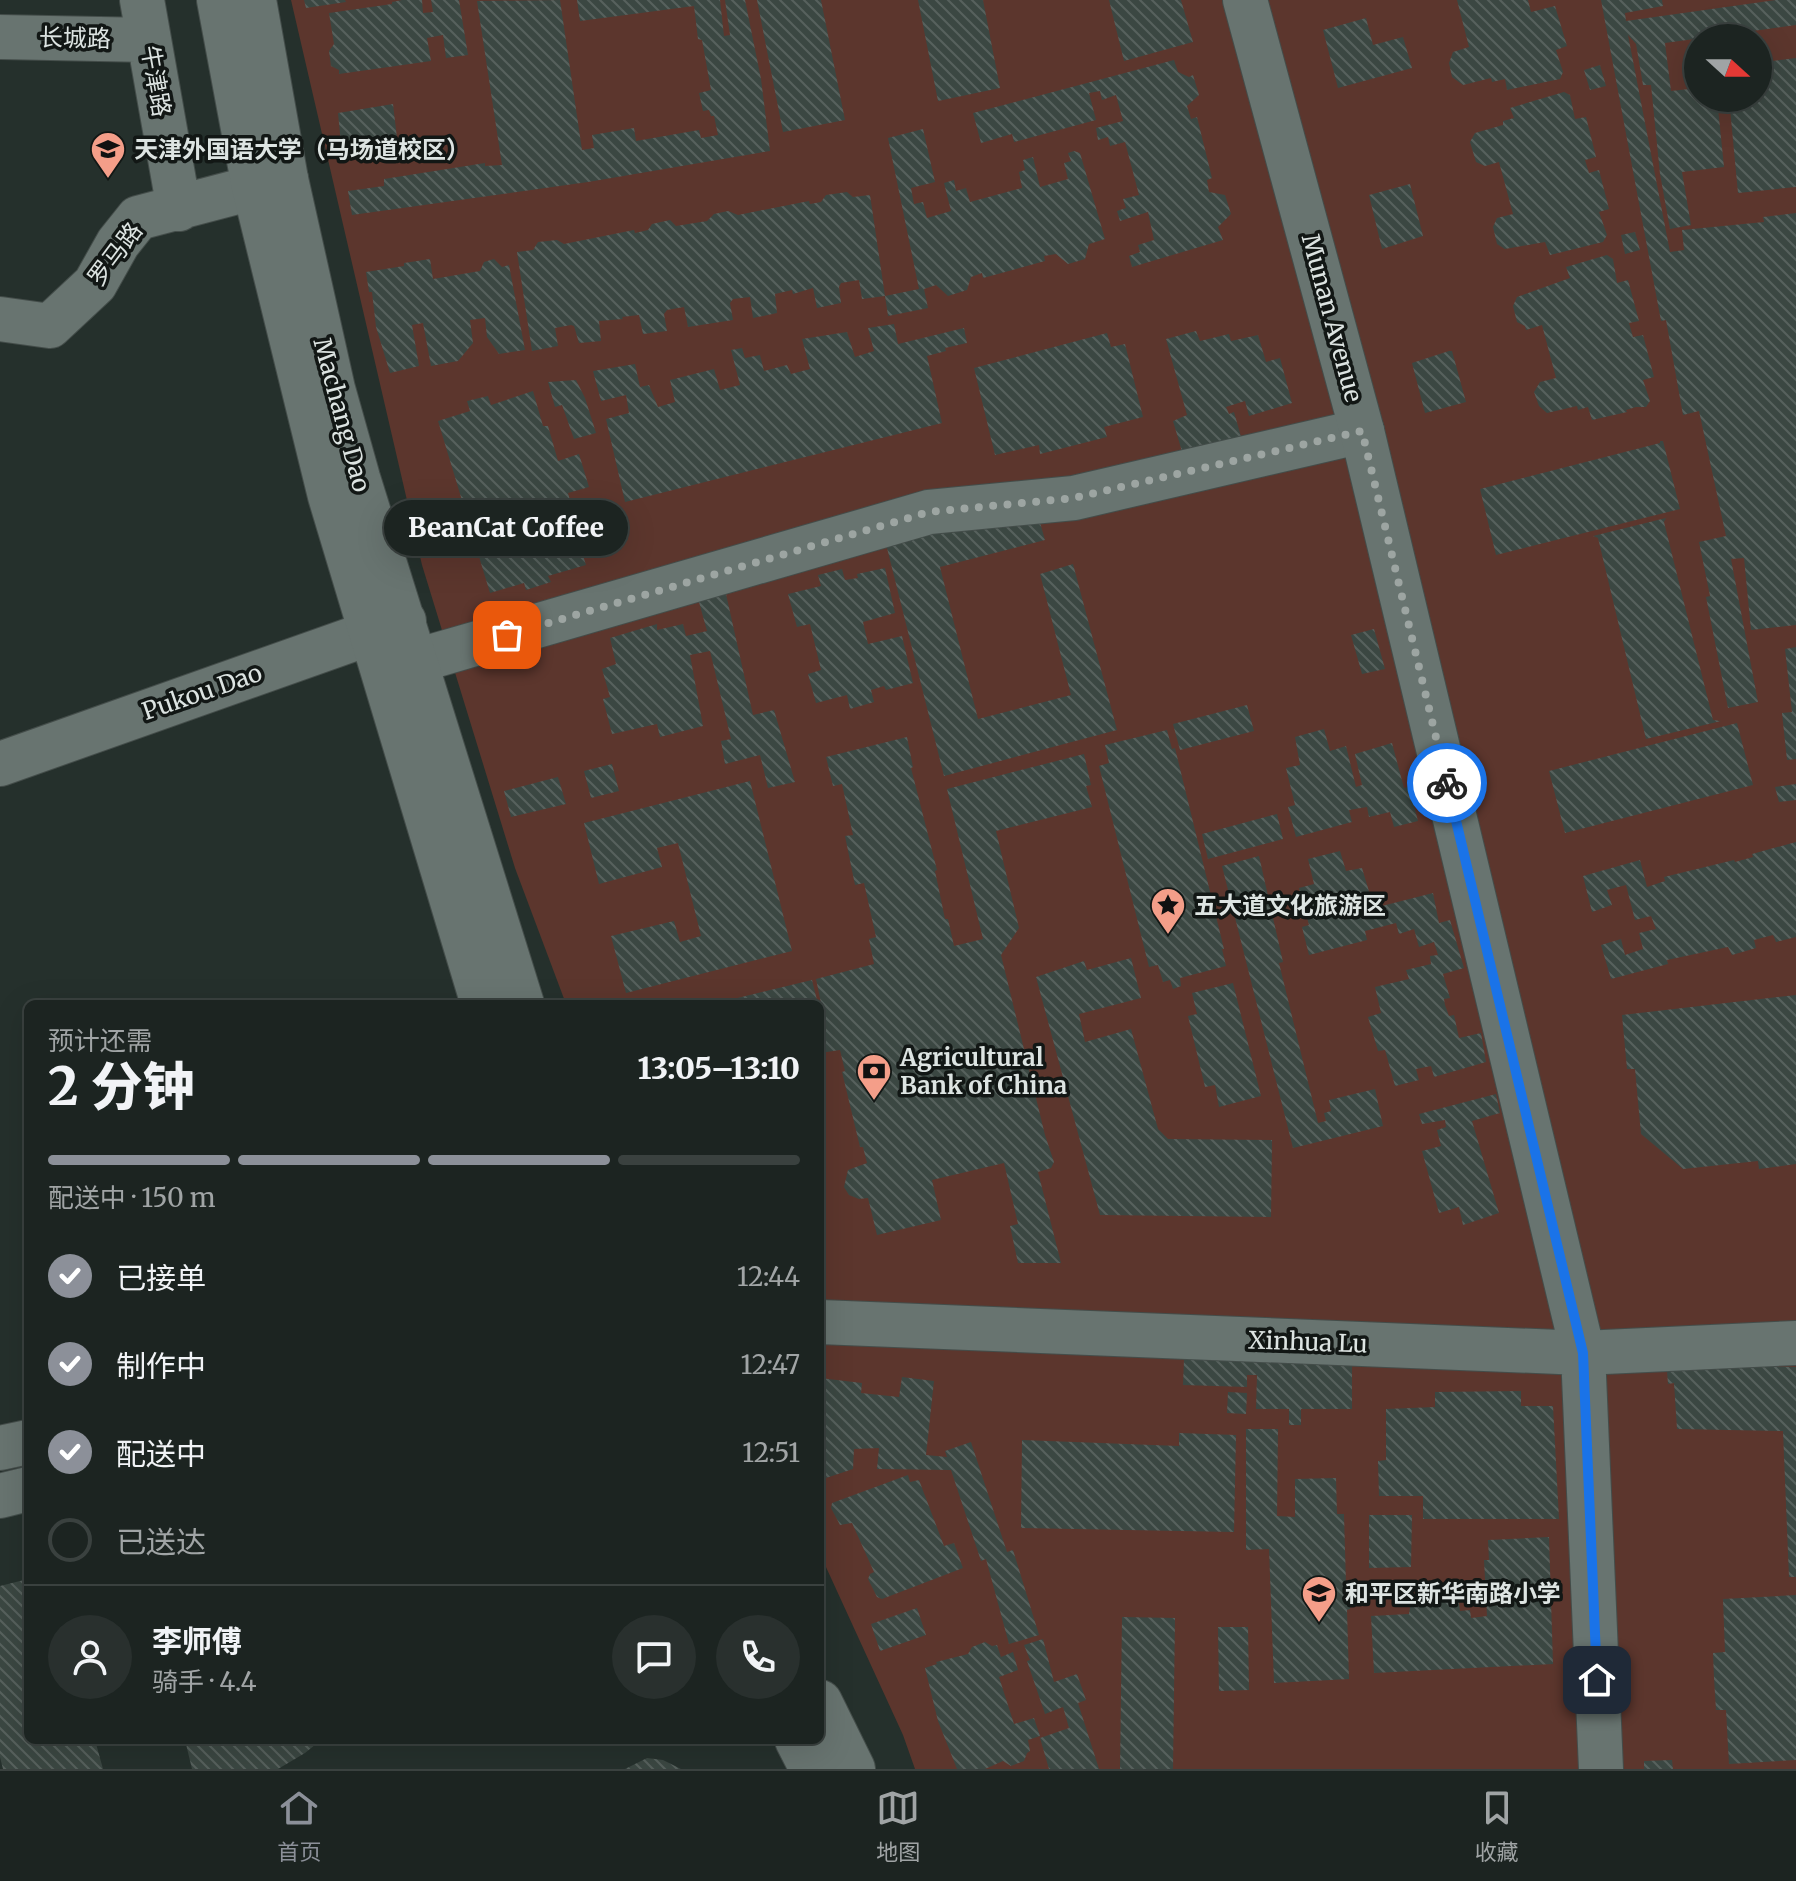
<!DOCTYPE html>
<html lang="zh">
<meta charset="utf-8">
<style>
:root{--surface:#1c2421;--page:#29302e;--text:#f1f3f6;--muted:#a0a4a5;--line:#3a413f;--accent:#8c9099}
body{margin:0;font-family:Merriweather,"Noto Sans SC",serif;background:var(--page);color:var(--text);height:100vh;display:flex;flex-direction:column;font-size:30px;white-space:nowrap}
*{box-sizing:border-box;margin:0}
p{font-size:26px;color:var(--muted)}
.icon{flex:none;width:44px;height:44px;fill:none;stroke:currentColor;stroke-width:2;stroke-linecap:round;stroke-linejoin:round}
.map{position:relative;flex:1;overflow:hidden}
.details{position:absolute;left:24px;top:1000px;width:800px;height:744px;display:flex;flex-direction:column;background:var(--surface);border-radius:12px;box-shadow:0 8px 32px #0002,0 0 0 2px var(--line)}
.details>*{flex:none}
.needle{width:52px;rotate:111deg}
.fabs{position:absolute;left:1684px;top:24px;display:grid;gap:16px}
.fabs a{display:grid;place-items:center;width:88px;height:88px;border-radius:50%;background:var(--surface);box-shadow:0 8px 32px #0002,0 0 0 2px var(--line);font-size:40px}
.pin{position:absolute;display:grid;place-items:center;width:68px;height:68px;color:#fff;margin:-34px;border-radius:16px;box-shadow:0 4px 12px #0006}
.courier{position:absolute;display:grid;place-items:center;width:80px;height:80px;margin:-40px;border:6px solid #1a73e8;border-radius:50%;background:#fff;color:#222;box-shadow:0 2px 10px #0007}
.bubble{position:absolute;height:56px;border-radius:28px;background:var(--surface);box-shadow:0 8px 32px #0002,0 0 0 2px var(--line);font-size:26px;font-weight:800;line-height:56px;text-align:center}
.head em{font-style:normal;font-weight:800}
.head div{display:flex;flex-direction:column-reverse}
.head{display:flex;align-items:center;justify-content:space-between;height:136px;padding:0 24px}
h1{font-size:52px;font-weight:800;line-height:60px}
.bar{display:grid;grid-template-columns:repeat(4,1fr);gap:12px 8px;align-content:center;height:96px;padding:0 24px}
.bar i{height:10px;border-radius:6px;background:var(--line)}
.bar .current{background:var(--accent)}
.bar p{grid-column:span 4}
.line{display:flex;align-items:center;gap:20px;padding:0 24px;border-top:2px solid var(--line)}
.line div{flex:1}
.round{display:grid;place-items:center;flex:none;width:84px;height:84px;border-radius:42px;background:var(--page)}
ol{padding:0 24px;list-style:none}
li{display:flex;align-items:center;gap:24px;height:88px}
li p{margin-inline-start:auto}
li .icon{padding:8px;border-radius:50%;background:var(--accent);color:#fff;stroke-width:4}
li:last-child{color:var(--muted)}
li i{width:44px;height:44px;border:4px solid var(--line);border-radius:50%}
.dock{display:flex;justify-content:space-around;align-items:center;height:112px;border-top:2px solid var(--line);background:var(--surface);font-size:22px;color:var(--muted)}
.dock a{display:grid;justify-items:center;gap:4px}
.dock .current{color:var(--accent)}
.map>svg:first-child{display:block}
</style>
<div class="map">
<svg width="1796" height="1769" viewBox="0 0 1796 1769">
<defs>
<pattern id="building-back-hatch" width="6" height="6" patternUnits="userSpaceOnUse" patternTransform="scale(2)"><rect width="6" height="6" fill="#3b4742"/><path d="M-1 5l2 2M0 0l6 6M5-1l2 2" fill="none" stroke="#57615d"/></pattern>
</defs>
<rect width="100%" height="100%" fill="#25302c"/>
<!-- green -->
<path fill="#5c362d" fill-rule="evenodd" d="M291,0h1505v1769h-881l-12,-34 -83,-181v-550h-254l-51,-136 -93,-303zM1698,38h60v60h-60z"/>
<!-- building -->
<path fill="url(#building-back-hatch)" d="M304,0h41l1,2 -40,6z
M402,0h20l1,13 10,-1 -2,-12h28l9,55 -22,3 -3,-23 -16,3 4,23 -92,13v-4l-8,-4 -2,-15 5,-7 -5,-31 63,-9v-2z
M560,0l22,150 12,-2 -2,-13 42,-7 2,13 63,-11 2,8 17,-3 -4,-19h-3l-2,-6 -6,1 -4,-18 12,-3 -9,-50 -4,-1 -4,-33 -114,15 -3,-21h143l4,36 6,-1 -5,-35h20l16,79 9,72 -182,31 -236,33 -4,-24 36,-5v-7l101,-16v3l17,-1 -25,-164z
M757,0h64l24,120 -62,12z
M918,0h65l17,88 -62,13z
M1109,0h72l12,42 -69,19z
M1457,0h71l3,12 24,-6 12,40 -11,4 7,22 -3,7 -53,11 -2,-11 -13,3 -1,-4 -28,7 -11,-8 -3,-14 4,-11 16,-5z
M1601,0h61l1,6 -38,7 1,8 150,-21h20v25l-131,18 6,48 27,-3v10h19l7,69 -42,5 9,53 -21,4 -10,-55 -9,-89h-8l-7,-41 -8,-9 42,217 14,-2 -2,-20 82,-8 -1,-5 33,-4v412l-45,5 -7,-72 -13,1 27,143 -30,6 -22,-111 4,-1 -11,-54 27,-6 -27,-125 -16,4 -17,-95 -5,1z
M1366,18l7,27 30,-8 9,31 -74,20 -15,-58z
M1796,58v129l-58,6 -9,-95h29v-35z
M1174,60l4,12 11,5 4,-2 6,20 -12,11 4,13 6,-2 15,61 -5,2 2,12 16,3 6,19 -13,13 5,13 -91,27 -3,-11 11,-4 -2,-7 16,-5 -6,-28 -28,9 -3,-10 9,-3 -3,-9 16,-4 -14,-53 -15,4 -2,-9 -10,3 -2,-12 27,-7 -7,-26 -14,5 -2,-9 -11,2 7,27 -82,22 -2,-8 -31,9 -8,-30z
M1600,65l6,21 -16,4 -6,-20z
M1564,92l6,3 5,24 11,-2 10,40 -11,3 4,13 10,-3 10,39 -10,3 8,23 -4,7 -53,13 -5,-13 -40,7 -8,-5 -4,-17 4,-9 16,-4 -14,-52 -14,4 -9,-4 -6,-20 5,-9 28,-8v-4l11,-3 -4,-10z
M393,104l4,34 -22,4v6l-33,6 -4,-41z
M923,129l12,53 -24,6 3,16 9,-2 4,16 24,-7 -7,-28 10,-3 2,11 10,-3 4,14 52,-14 -3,-16 6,-2 -2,-10 10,-3 7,30 28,-8 -4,-16 7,-2 -3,-8 6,-2 6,2 25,86 -16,5 -4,15 -17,5 -12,-10 -12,2 1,5 -62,17 -1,-5 -11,4 -4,13 -19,6 -12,-11 -12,4 4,19 -40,8 -3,-20 -23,3 -3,-19 -18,3 -2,4 2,16 -24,5 -4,-20 -20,6 -1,-4 -17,4 2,19 -24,5 -3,-21 -17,2 -3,4 3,17 -45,7 -4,-20 -17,3 -3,4 3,17 -24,3 -4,-19 -17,2 1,2 -24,2 2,20 -22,2 -5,-17 -3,-1 -16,3 3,18 -26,5 -15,-99 16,-2 5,-8 19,-2 7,4 70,-14 1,3 13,-3 4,-6 18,-4 6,6 31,-5 7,-7 14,-3 10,4 71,-14 1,3 11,-2 5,-7 21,-3 6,5 17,-2 15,101 34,-7 -31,-151z
M1410,184l13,52 -41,13 -13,-54z
M1635,232l5,18 -15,4 -4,-19z
M1607,255l6,4 4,24 11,-3 11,41 -10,2 4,14 10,-2 11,42 -11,3 7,21 -4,6h-10l-10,3 1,2 -35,8 -4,-13 -10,3 -1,-4 -30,7 -8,-7 -5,-14 6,-10 16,-4 -14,-53 -16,5 -1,-4 -8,-4 -4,-16 4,-9 53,-19 -4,-11z
M430,259l3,20 47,-8 4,-9 10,-3 8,8 7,-2 16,85 -26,4 -12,-17 -2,-19 -15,2 3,23 -15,18 -27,5 -8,-43 -11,2 7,41 -29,7 -14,-46 -4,-35h-3l-3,-20 38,-6v-3z
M894,324l4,20 66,-16 3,15 -22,5 1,3 -19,5 15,67 -317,79 -19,-83 23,-6 -3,-18 -25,6 -8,-30 42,-7 5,23 9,-2 9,22 17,-5 -5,-22 44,-11 6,21 20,-5 -9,-35 11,-2 3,10 15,-3 4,16 23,-6 4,9 19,-5 -8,-30 45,-7 8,25 19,-6 -6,-23z
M1196,331l4,10 29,-7 2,7 27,-6 8,27 14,-4 12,45 -43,13 -4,-15 -19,6 3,7 5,-2 8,28 -59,15 -10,-34 14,-6 -21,-76z
M1107,333l4,14 14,-3 18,73 -39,10 3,10 -67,17 -1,-9 -44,10 -21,-87z
M1449,351h3l14,51 -41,11 -13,-50z
M576,380l9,18 11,35 -22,6 -12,-34 -7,2 -7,-25z
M533,391l10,35h5l10,35 21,-7 10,33 -21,6 3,11 20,-6 3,10 -19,6 6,18 -5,1 10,32 -38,11 3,6 -25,8 -2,-7 -34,10 -52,-172 32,-10 -3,-10 21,-5 3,9z
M1660,441h3l17,68 -184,46 -16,-66 180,-46z
M1033,498l12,42 -105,27 38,152 93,-24 -31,-121 33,-10 44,166 -173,46 -60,-240z
M616,505l12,35 -25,7 -10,-35z
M1666,518l-2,4 49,198 8,1 -75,18 -48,-201 -5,-2z
M885,568l10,45 -32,9 5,22 34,-8 11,47 -27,7 -2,-4 -13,4 3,12 -24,7 -3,-14 -31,8 -8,-29 13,-4 -11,-46 -13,3 -9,-33 33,-8 -3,-11 24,-6 3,11 13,-2 -1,-4z
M726,594l27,121 21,-5 21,72 -27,6 -8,-33 -35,9 -4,-23 10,-2 -21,-88 -20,4 13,71 -43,11 -3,-13 -45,10 -9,-35 7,-2 -8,-28 14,-5 -6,-26 47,-14v6l26,-6 3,12 21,-5 -10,-36z
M1374,629l11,40 -23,5 -11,-39z
M1796,647v112l-9,1 -5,-47 10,-1 -7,-63z
M1247,705l7,26 -74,19 -7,-26z
M1737,723l16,62 -188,48 -16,-62z
M1324,729l6,22 16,-5 10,41 6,-2 -7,-31 37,-11 12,45 11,-3 5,19 -6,2 4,15 -24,6 -4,-15 -21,5 -2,-10 -18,3 3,12 -56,15 -8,-30 7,-2 -9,-37 14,-3 -5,-28z
M1167,730l5,19 3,-1 49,201h-2l4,17 -46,12 1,8 -8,3 -3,-9 -7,2 -5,-17 -9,2 -50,-201 10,-3 -4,-18z
M907,737l6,30 -2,1 26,102 -2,1 10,48h3l6,27 29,-7 -36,-150 137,-35 7,31 -5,1 6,21 -96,24 23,97 -18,27 44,180 9,27 -3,6 -13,4 23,91h-43l-8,-37 8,-2 -14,-61 -72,17 9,40 -64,15 -9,-37 -9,1 -10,-4 -5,-8 4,-17 19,-7 -4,-16h-3l-18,-75 3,-1 -5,-21 -20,3v-34l4,-1 -8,-39 58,-15 -5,-25 7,-2 -12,-54 -9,2 -10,-49 8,-1 -11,-51 -9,2 -7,-29z
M612,764l7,27 -28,7 -7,-27z
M558,777l8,27 -55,13 -7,-26z
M750,781l42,170 -166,42 -15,-57 63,-15 6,21 21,-6 -23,-93 -21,5 5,19 -63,17 -15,-61z
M1796,784v16l-17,2 -4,-15z
M1277,814l6,25 -75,20 -6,-25z
M1796,842v95l-20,5 -3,-7 -19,5 2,8 -24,7 -4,-8 -61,13 1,4 -57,15 -10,-34 20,-6 4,16 18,-6 -4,-16 17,-4 -5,-13 -16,4 -9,-35 -19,5 5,15 -20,7 -9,-36 57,-16 7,27 18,-6 -1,-4 70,-17 1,2 18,-5 -1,-3z
M1340,851l6,20 16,-3 12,40 59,-15 6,30 11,-3 14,48 -21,6 7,24 -6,1 1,6 4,11 5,-1 5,23 22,-5 5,29 -52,15 -3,-11 -15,3 3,11 -24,6 -10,-36 -7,1 -10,-34 13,-4 -6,-26 34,-8 -3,-9 25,-6 -1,-8 8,-1 -4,-13 -15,5 -5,-18 -15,5 -3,-11 -31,8 2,9 -58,15 -7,-28 7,-2 -10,-37 15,-4 -6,-25z
M1259,856l24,106 -4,1 39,160 8,-2 -2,-8 7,-2 -2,-11 46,-11 8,37 -90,22 -71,-282z
M1131,958l10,40 -62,16 6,28 46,-13 27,100 10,10 104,1 -1,77 -171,-2 -64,-238 48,-16 3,9z
M812,980l6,24h-100l-1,-1z
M1233,983l28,113 -42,11 -4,-22 -10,2 -17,-71 9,-2 -5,-21z
M1796,995v169l-37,5 -1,-8 -75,8 -42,-35 -6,-65h-8l-5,-54z
M1496,1094l4,19 -28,8 27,92 -36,12 -4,-18 -20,6 -17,-62 19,-5 -4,-16 9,-3 -1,-7 -23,4 -3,-10z
M1184,1359l168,2v48h-51v16h-12v-16h-33l1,-34h-10v12l-64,-2z
M1693,1366l103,1v210h-7l-6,-146 -106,-2 -3,-46 -6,1 -1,-13z
M902,1377l32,4 -8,74 21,2 -2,-6 26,-9 36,110 6,-2 26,85 -30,9 -23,-85 -5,2 -30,-91 -74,-1 2,-21 -25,1 -1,20 -33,11v-102l42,5 -1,10 38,4z
M1521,1391v15h32l6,113h-136v-23h-44l-1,-35 8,-1v-51l49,-2v-15z
M1228,1392l19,1 -1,21 -19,-1z
M1246,1429h32l-1,87 18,1v-38l41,-1 1,36h7l2,70 3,1 1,24 -3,1 2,69 -75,4 -5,-134 -23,1z
M1179,1433l57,2 -2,97 -213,-4 1,-88 157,6z
M908,1475l2,7 9,-2 25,66 10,-3 9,25 -81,31 -5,-2 -9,-18 2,-5 4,-2 -22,-49 -12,2 -9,-17 1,-5z
M1369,1515h43l-1,52 -42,1z
M1549,1537l4,127 -179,9 -3,-57 38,-2 1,-7 23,-2v-8l25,-2 2,16 10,-1 1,8 16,-2 -3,-56h5l-1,-20z
M28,1579v161h67l8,29h-100l-3,-12v-171z
M1796,1595v165l-67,4 -3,-54h-10l-2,-32 -1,-25 12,-1 -2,-53z
M917,1608l9,27 -46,16 -9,-27z
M1122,1617l53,1 -2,151h-53z
M1218,1627h30l1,63 -30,1z
M1043,1639l11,43 23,-8 9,26 -8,3 21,66h-50l-9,-31 29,-10 -6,-21 -18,7 -18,-53 3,-1 -6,-15z
M985,1642l7,4 5,-1 4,12 12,-5 5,18 -19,7 15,47 20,-6 6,18 -12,4 2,11 -3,2 -3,8 -13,5 -8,-5 -18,8h-28l-19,-48 -13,-53 12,-4 -1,-2 32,-8 4,-7z
M185,1740h136l-16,13 -27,16h-86z
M647,1758l16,2 18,9h-56z
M1672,1760l1,9h-29v-8z"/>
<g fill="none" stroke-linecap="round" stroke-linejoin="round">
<!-- minor casing -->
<g stroke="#444d4a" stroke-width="46">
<path id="minor" d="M142,0l37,209
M0,37l149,3
M0,319l50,7 45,-42 23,-41 20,-25 148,-39
M416,661l513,-149 145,-14 288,-67
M0,764l404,-143"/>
</g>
<!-- tertiary casing -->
<g stroke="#444d4a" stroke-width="46">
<path id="tertiary" d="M1245,0l117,431 221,922 18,416
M820,1322l763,31 213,-10"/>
</g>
<!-- secondary casing -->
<g stroke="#444d4a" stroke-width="46">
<path id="secondary" d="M219,0l35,187 76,309 153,508
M254,0l32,179 47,210 25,89 164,526
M0,1448l28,-6
M0,1496l28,-7
M820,1702l33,67
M797,1740l15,29"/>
</g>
<!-- minor -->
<use href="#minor" stroke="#687470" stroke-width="44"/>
<!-- tertiary -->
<use href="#tertiary" stroke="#687470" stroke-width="44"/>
<!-- secondary -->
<use href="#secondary" stroke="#687470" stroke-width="44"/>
</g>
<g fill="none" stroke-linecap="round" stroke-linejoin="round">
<!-- done -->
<path stroke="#9da5a2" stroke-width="8" stroke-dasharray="0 14.4" d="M507,635l422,-123 145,-14 288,-67 85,352"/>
<!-- route -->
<path stroke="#1a73e8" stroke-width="10" d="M1447,783l136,570 14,327"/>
</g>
<!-- icons -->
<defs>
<g id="university-pin" transform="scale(1.8)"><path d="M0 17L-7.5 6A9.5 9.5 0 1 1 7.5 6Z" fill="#f49e89" stroke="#121715"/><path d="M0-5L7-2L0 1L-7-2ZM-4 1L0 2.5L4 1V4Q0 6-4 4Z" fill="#111"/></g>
<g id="sight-pin" transform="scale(1.8)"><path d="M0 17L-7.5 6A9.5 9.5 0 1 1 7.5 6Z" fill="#f49e89" stroke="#121715"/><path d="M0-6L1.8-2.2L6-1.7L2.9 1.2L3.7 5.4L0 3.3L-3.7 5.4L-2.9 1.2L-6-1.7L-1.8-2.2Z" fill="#111"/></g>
<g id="bank-pin" transform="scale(1.8)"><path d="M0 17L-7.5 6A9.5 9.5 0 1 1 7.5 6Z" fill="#f49e89" stroke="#121715"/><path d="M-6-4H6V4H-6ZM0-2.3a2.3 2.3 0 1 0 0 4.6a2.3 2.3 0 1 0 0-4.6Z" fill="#111"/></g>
<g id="school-pin" transform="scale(1.8)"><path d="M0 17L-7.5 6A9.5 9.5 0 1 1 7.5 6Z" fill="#f49e89" stroke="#121715"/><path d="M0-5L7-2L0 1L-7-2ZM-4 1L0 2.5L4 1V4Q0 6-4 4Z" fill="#111"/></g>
</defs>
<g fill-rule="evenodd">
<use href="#university-pin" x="108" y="149"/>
<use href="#sight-pin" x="1168" y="905"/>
<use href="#bank-pin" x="874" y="1071"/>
<use href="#school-pin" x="1319" y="1593"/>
</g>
<g text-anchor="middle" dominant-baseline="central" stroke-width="7" stroke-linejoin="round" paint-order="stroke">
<!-- street labels -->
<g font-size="24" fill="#dde4e2" stroke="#121715">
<text transform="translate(75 38) rotate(1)">长城路</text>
<text transform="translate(156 81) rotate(80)">牛津路</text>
<text transform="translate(115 254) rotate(-53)">罗马路</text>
<text transform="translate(1332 318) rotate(75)">Munan Avenue</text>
<text transform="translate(342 415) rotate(75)">Machang Dao</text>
<text transform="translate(202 692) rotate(-19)">Pukou Dao</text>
<text transform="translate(1308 1342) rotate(2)">Xinhua Lu</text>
</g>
<!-- poi labels -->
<g font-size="24" font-weight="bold" fill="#dde4e2" stroke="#121715" text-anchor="start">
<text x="134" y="149">天津外国语大学（马场道校区）</text>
<text x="1194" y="905">五大道文化旅游区</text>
<text x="900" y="1057">Agricultural<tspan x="900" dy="28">Bank of China</tspan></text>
<text x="1345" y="1593">和平区新华南路小学</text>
</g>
</g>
</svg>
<div class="fabs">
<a><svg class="needle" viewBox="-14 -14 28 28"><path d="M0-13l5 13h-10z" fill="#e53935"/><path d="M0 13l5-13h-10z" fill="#a0a4a5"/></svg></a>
</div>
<div class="pin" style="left:507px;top:635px;background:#ea580c"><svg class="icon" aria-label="bag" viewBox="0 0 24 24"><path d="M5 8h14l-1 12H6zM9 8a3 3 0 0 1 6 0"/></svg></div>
<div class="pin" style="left:1597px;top:1680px;background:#1f2937"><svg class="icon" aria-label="home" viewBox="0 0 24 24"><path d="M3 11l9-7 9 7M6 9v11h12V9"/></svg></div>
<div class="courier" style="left:1447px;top:783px"><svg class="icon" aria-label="bike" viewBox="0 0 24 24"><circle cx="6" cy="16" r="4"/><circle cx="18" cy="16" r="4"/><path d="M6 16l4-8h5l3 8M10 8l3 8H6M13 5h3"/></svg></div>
<div class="bubble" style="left:384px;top:500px;width:244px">BeanCat Coffee</div>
<section class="details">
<div class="head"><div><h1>2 分钟</h1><p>预计还需</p></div><em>13:05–13:10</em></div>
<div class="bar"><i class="current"></i><i class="current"></i><i class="current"></i><i></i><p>配送中 · 150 m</p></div>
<ol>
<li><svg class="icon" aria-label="check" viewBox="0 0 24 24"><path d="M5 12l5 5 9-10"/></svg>已接单<p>12:44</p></li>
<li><svg class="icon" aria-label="check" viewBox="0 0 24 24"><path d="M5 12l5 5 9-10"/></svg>制作中<p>12:47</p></li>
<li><svg class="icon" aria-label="check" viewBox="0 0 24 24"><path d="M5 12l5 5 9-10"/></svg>配送中<p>12:51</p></li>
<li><i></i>已送达</li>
</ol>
<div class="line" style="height:144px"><a class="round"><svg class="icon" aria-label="person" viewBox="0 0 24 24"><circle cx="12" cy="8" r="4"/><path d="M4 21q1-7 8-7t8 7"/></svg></a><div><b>李师傅</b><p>骑手 · 4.4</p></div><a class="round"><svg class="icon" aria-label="chat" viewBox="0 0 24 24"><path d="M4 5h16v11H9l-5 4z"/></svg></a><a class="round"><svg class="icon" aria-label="phone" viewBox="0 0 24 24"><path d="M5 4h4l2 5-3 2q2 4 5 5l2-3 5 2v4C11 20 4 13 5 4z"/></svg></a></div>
</section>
</div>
<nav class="dock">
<a class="current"><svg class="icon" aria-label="home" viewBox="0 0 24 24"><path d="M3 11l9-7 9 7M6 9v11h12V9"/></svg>首页</a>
<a><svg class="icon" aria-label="map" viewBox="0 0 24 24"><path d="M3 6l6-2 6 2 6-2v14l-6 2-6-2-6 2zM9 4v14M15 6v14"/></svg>地图</a>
<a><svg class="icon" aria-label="saved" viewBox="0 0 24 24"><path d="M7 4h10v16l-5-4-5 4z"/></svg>收藏</a>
</nav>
